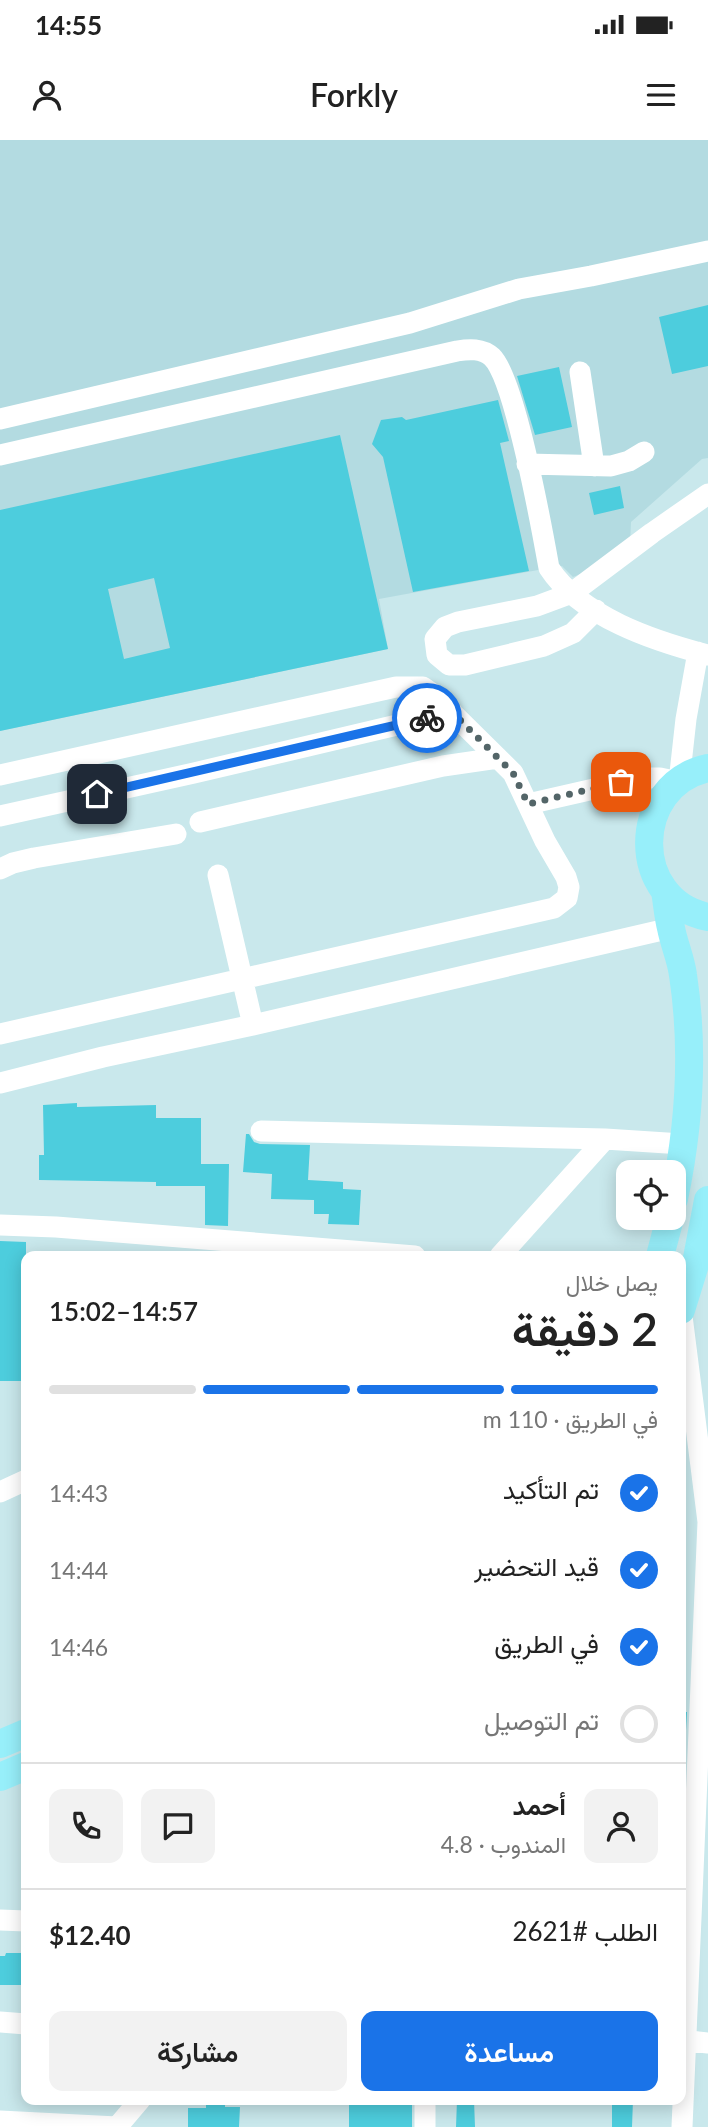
<!DOCTYPE html>
<html lang="ar">
<meta charset="utf-8">
<style>
:root{--surface:#fff;--page:#f2f2f2;--text:#222;--muted:#767676;--line:#e0e0e0;--accent:#1a73e8}
body{margin:0;font-family:Lato,Vazirmatn,sans-serif;background:var(--page);color:var(--text);direction:rtl;height:100vh;display:flex;flex-direction:column;font-size:26px;white-space:nowrap}
*{box-sizing:border-box;margin:0}
p{font-size:23px;color:var(--muted)}
.icon{flex:none;width:38px;height:38px;fill:none;stroke:currentColor;stroke-width:2;stroke-linecap:round;stroke-linejoin:round}
.map{position:relative;flex:1;overflow:hidden;direction:ltr}
.sheet{position:absolute;left:21px;top:1111px;width:665px;height:854px;display:flex;flex-direction:column;background:var(--surface);border-radius:14px;box-shadow:0 4px 18px #0003;direction:rtl}
.sheet>*{flex:none}
.controls{position:absolute;left:616px;top:1020px;display:grid;gap:14px}
.controls a{display:grid;place-items:center;width:70px;height:70px;border-radius:14px;background:var(--surface);box-shadow:0 4px 18px #0003;font-size:35px}
.pin{position:absolute;display:grid;place-items:center;width:60px;height:60px;color:#fff;margin:-30px;border-radius:14px;box-shadow:0 4px 10px #0006}
.courier{position:absolute;display:grid;place-items:center;width:70px;height:70px;margin:-35px;border:5px solid #1a73e8;border-radius:50%;background:#fff;color:#222;box-shadow:0 2px 9px #0007}
.headline em{font-style:normal;font-weight:600}
.headline div{display:flex;flex-direction:column-reverse}
.headline{display:flex;align-items:center;justify-content:space-between;height:119px;padding:0 28px}
h1{font-size:46px;font-weight:600;line-height:52px}
.bar{display:grid;grid-template-columns:repeat(4,1fr);gap:10px 7px;align-content:center;height:84px;padding:0 28px}
.bar i{height:9px;border-radius:5px;background:var(--line)}
.bar .active{background:var(--accent)}
.bar p{grid-column:span 4}
.line{display:flex;align-items:center;gap:18px;padding:0 28px;border-top:2px solid var(--line)}
.line div{flex:1}
.round{display:grid;place-items:center;flex:none;width:74px;height:74px;border-radius:14px;background:var(--page)}
ol{padding:0 28px;list-style:none}
li{display:flex;align-items:center;gap:21px;height:77px}
li p{margin-inline-start:auto}
li .icon{padding:7px;border-radius:50%;background:var(--accent);color:#fff;stroke-width:4}
li:last-child{color:var(--muted)}
li i{width:38px;height:38px;border:4px solid var(--line);border-radius:50%}
.primary-button{display:flex;gap:14px;margin-top:auto;padding:14px 28px}
.primary-button a{flex:1;height:80px;border-radius:14px;background:var(--accent);color:#fff;font-size:28px;font-weight:600;line-height:80px;text-align:center}
.primary-button a+a{background:var(--page);color:var(--text)}
.status{display:flex;justify-content:space-between;align-items:center;height:49px;padding:0 35px;background:var(--surface);direction:ltr}
.status svg{height:19px;fill:currentColor}
header{display:flex;justify-content:space-between;align-items:center;height:91px;padding:0 28px;background:var(--surface);font-size:32px;font-weight:600}
.map>svg:first-child{display:block}
</style>
<div class="status"><b>14:55</b><svg viewBox="0 0 49 12"><path d="M0 12V9h3v3zM5 12V6h3v6zM10 12V3h3v9zM15 12V0h3v12zM26 1h20v11H26zM47 4h2v5h-2z"/></svg></div>
<header><svg class="icon" aria-label="menu" viewBox="0 0 24 24"><path d="M4 6h16M4 12h16M4 18h16"/></svg>Forkly<svg class="icon" aria-label="person" viewBox="0 0 24 24"><circle cx="12" cy="8" r="4"/><path d="M4 21q1-7 8-7t8 7"/></svg></header>
<div class="map">
<svg width="708" height="1987" viewBox="0 0 708 1987">
<rect width="100%" height="100%" fill="#c9e8ec"/>
<!-- built -->
<path fill="#b3dbe1" d="M0,0h708v318l-6,1 -71,63 -1,22 -32,23 -25,10 -11,-11 -13,2 -170,31 9,50 -388,82z"/>
<!-- building -->
<path fill="#4dcddd" fill-rule="evenodd" d="M708,165v61l-36,8 -13,-57z
M559,227l13,60 -37,8 -18,-59z
M498,260l11,41 -9,2 29,128 -116,21 -30,-135 -11,-13 9,-24 21,-3 4,3z
M340,295l48,214 -388,82v-221zM154,438l16,70 -46,11 -16,-70z
M620,346l4,22 -30,7 -5,-22z
M77,963v4l79,-2v13h45v46h28l-1,62 -23,-1v-39h-49v-4l-117,-2v-25h5l-1,-50z
M246,994h3l5,8 6,2 50,1 -2,35 35,2v7l18,1 -2,35 -31,-1 1,-10h-15v-14l-43,-1 1,-25 -29,-2z
M0,1101l26,1v139h-26z
M681,1572h6l-2,37h-4z
M6,1813h20v32h-26v-29h5z
M206,1960h19v7h15l-1,20h-51v-19h18z
M349,1960h63v27h-63z
M457,1960h17l1,27h-19z
M612,1960h21l-1,27h-20z"/>
<g fill="none" stroke-linecap="round" stroke-linejoin="round">
<!-- minor -->
<path stroke="#fff" stroke-width="21" d="M580,232l14,94
M0,279l410,-96 109,-34 72,-13 117,-25
M0,315l457,-104c12,-2 25,-3 35,6 23,22 50,172 57,211 32,49 105,73 159,87
M527,324l84,2 18,-5 15,-9
M596,470l-23,23 -29,13 -79,19h-16l-12,-10 -2,-16 10,-12 13,-5 79,-16 35,-13 80,-60 56,-39
M0,635l396,-88h27l10,7 80,79 32,68 21,36 3,10 -2,11 -13,10 -554,126
M528,664l114,-26h18l19,4 7,-63 12,-67
M0,676l194,-43 258,-61
M200,682l243,-56 55,-8
M0,729l13,-6 21,-5 142,-24
M218,735l35,150
M0,943l103,-26 150,-32 418,-97
M261,991l344,8 77,5
M0,1085l56,2 359,29
M500,1116l105,-117
M681,1168l27,214 -26,605
M0,1352l26,-12
M0,1780l26,1
M0,1882l26,2
M681,1900l27,3
M425,1960v27
M0,1981l117,6 23,-27"/>
<!-- major -->
<path stroke="#97effa" stroke-width="28" d="M708,628c-78,17 -79,133 0,149
M665,751c2,12 3,25 6,37 3,16 10,31 12,47 11,73 6,152 -9,224
M660,1116l10,-38
M681,1170l16,-52 11,-58
M0,1604l26,-11
M0,1637l26,-11"/>
</g>
<g fill="none" stroke-linecap="round" stroke-linejoin="round">
<!-- done -->
<path stroke="#536568" stroke-width="7" stroke-dasharray="0 12.6" d="M427,578l25,-6 61,61 15,31 93,-22"/>
<!-- route -->
<path stroke="#1a73e8" stroke-width="9" d="M97,654l330,-76"/>
</g>
</svg>
<div class="controls">
<a><svg class="icon" aria-label="locate" viewBox="0 0 24 24"><circle cx="12" cy="12" r="6"/><path d="M12 2v4M12 18v4M2 12h4M18 12h4"/></svg></a>
</div>
<div class="pin" style="left:621px;top:642px;background:#ea580c"><svg class="icon" aria-label="bag" viewBox="0 0 24 24"><path d="M5 8h14l-1 12H6zM9 8a3 3 0 0 1 6 0"/></svg></div>
<div class="pin" style="left:97px;top:654px;background:#1f2937"><svg class="icon" aria-label="home" viewBox="0 0 24 24"><path d="M3 11l9-7 9 7M6 9v11h12V9"/></svg></div>
<div class="courier" style="left:427px;top:578px"><svg class="icon" aria-label="bike" viewBox="0 0 24 24"><circle cx="6" cy="16" r="4"/><circle cx="18" cy="16" r="4"/><path d="M6 16l4-8h5l3 8M10 8l3 8H6M13 5h3"/></svg></div>
<section class="sheet">
<div class="headline"><div><h1>2 دقيقة</h1><p>يصل خلال</p></div><em>14:57–15:02</em></div>
<div class="bar"><i class="active"></i><i class="active"></i><i class="active"></i><i></i><p>في الطريق · 110 m</p></div>
<ol>
<li><svg class="icon" aria-label="check" viewBox="0 0 24 24"><path d="M5 12l5 5 9-10"/></svg>تم التأكيد<p>14:43</p></li>
<li><svg class="icon" aria-label="check" viewBox="0 0 24 24"><path d="M5 12l5 5 9-10"/></svg>قيد التحضير<p>14:44</p></li>
<li><svg class="icon" aria-label="check" viewBox="0 0 24 24"><path d="M5 12l5 5 9-10"/></svg>في الطريق<p>14:46</p></li>
<li><i></i>تم التوصيل</li>
</ol>
<div class="line" style="height:126px"><a class="round"><svg class="icon" aria-label="person" viewBox="0 0 24 24"><circle cx="12" cy="8" r="4"/><path d="M4 21q1-7 8-7t8 7"/></svg></a><div><b>أحمد</b><p>المندوب · 4.8</p></div><a class="round"><svg class="icon" aria-label="chat" viewBox="0 0 24 24"><path d="M4 5h16v11H9l-5 4z"/></svg></a><a class="round"><svg class="icon" aria-label="phone" viewBox="0 0 24 24"><path d="M5 4h4l2 5-3 2q2 4 5 5l2-3 5 2v4C11 20 4 13 5 4z"/></svg></a></div>
<div class="line" style="height:91px"><div>الطلب #2621</div><b>$12.40</b></div>
<div class="primary-button"><a>مساعدة</a><a>مشاركة</a></div>
</section>
</div>
